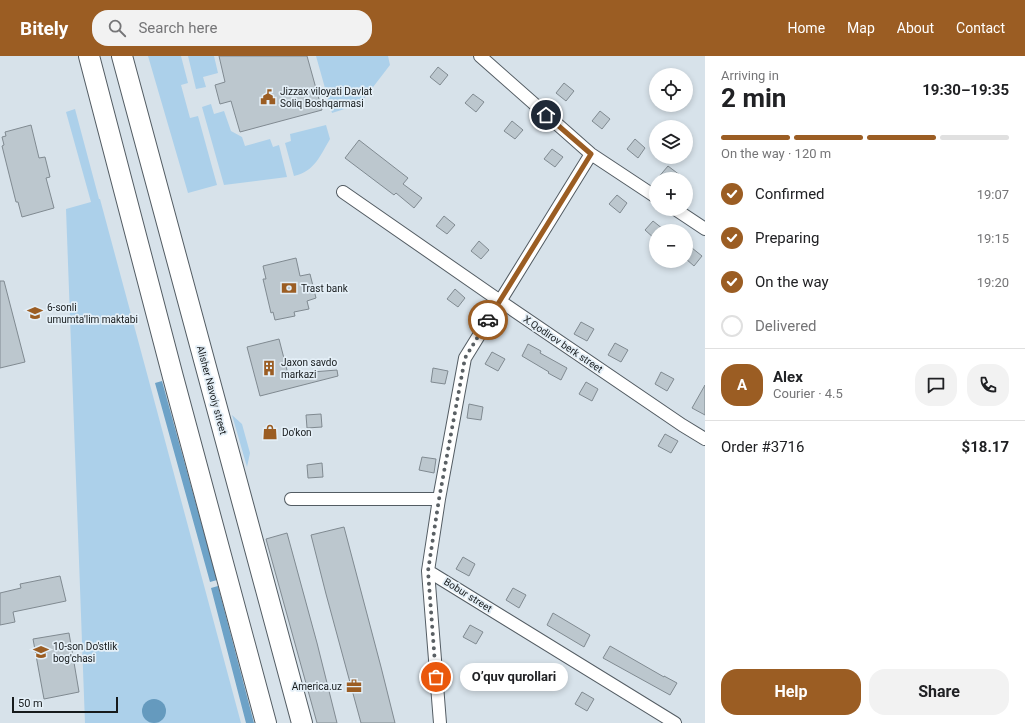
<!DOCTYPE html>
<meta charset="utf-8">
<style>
:root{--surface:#fff;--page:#f2f2f2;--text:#202124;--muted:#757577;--line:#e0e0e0;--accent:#9b5d23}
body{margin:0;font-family:Roboto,sans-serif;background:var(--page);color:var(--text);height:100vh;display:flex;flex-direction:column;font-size:15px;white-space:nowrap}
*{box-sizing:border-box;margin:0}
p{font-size:13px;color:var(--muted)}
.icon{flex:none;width:22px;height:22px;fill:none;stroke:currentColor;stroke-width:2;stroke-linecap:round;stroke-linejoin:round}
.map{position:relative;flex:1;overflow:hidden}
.drawer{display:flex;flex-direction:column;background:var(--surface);width:320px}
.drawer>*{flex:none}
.buttons{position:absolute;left:649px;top:12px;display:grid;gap:8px}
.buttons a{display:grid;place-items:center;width:44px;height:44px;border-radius:50%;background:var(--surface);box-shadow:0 2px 6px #0003;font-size:20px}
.scale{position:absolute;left:12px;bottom:10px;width:106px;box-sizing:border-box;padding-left:4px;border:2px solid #161a1c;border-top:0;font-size:11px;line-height:14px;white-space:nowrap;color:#161a1c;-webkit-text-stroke:3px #e4eff7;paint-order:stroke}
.pin{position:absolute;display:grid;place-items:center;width:34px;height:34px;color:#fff;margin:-17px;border:2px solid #fff;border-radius:50%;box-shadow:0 1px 4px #0007}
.courier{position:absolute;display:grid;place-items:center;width:40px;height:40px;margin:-20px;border:3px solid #9b5d23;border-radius:50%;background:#fff;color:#222;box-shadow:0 1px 5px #0007}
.bubble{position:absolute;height:28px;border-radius:14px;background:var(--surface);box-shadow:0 2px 6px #0003;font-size:13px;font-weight:700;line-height:28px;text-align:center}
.headline em{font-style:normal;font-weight:700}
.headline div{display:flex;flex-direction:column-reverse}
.headline{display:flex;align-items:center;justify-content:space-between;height:68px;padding:0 16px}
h1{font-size:26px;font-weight:700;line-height:30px}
.bar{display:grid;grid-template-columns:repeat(4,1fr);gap:6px 4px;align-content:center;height:48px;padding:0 16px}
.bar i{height:5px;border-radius:3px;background:var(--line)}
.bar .selected{background:var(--accent)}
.bar p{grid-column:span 4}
.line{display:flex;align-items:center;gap:10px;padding:0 16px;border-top:1px solid var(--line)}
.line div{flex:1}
.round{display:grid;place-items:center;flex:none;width:42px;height:42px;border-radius:16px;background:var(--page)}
ol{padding:0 16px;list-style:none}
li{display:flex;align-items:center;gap:12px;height:44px}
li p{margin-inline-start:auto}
li .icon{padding:4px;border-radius:50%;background:var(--accent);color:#fff;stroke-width:4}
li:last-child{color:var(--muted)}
li i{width:22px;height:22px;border:2px solid var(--line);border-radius:50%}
.action{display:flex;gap:8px;margin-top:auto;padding:8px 16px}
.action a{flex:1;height:46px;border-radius:16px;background:var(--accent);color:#fff;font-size:16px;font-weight:700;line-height:46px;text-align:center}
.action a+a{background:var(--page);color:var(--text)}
header{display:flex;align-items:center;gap:24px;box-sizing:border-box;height:56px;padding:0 20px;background:var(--accent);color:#fff}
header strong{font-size:19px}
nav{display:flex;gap:22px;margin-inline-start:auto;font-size:14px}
.search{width:280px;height:36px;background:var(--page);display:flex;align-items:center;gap:10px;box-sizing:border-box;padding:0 14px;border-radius:16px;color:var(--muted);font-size:15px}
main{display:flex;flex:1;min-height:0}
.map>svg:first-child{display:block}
</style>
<header>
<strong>Bitely</strong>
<div class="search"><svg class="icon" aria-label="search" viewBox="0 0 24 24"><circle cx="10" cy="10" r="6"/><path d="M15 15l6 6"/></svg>Search here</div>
<nav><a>Home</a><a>Map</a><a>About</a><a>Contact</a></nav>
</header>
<main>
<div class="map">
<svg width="705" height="667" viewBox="0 0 705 667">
<rect width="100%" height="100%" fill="#d7e2ea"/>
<!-- green -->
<path fill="#acd0ea" d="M148,0h33l7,27 -7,2 9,33 8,-2 19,69 -29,8z
M188,0h26l4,17 -15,4 3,10 -10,2z
M316,0h72l2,9 -30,39 -28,9z
M211,48l3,10 10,-3 7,20 11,6 3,9 25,-7 3,8 6,-2 8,32 -63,8 -22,-78z
M75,53l24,90h1l141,524h-156l-19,-514 25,-7 -25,-90z
M326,69l4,14c-10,17 -15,32 -36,37l-9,-33 6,-2 -1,-7z
M232,359l10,9 8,29 -3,14z"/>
<!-- forest -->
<path fill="#6da2c7" d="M162,325l55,199 -7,2 -55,-199z
M218,530l36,137h-8l-35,-135z"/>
<!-- water -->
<path fill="#659abe" d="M142 655a12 12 0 1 1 24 0a12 12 0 1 1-24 0Z"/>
<!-- building -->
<path fill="#bcc7ce" stroke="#808a91" d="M219,0h88l15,54 -82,22 -9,-31 -11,3 -5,-19 10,-3z
M438,11l10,8 -8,10 -10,-8z
M564,27l10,8 -8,10 -10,-8z
M473,38l11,8 -8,10 -11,-9z
M600,55l10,8 -8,10 -10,-8z
M512,65l11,9 -8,9 -11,-8z
M31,69l8,33 6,-1 5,20 -4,1 8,30 -32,9 -4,-15h-2l-14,-56 2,-1 -2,-8 4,-1 -1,-4z
M635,83l10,9 -7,10 -11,-9z
M359,84l49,38 -5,6 19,14 -8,10 -18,-15 -2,2 -49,-37z
M552,93l11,8 -8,10 -11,-8z
M668,110l17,13h-28z
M617,139l10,8 -7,10 -11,-9z
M444,160l11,9 -8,9 -11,-8z
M653,165l10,8 -2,2h-5l-1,8 -10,-9z
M479,185l10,9 -8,9 -10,-8z
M692,192l10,8 -8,10 -8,-7v-4z
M296,202l4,18 10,-2 6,24 -9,3 2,8 -15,3 1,4 -20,4 -2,-8 -2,1 -8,-34h3l-3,-13z
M0,225h4l21,81 -25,6z
M455,233l10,9 -7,9 -11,-8z
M581,266l13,7 -7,12 -13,-7z
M279,283l9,35 49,-4 1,6 -78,20 -13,-49z
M615,287l13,7 -7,12 -13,-7z
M528,288l13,7 -1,2 27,15 -6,12 -13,-7 1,-1 -27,-16z
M492,296l13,7 -7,12 -13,-7z
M433,312l15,3 -3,13 -14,-2z
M661,316l13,7 -7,12 -12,-7z
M586,326l12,7 -6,12 -13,-7z
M705,329v30l-13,-7z
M469,348l14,3 -2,13 -14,-2z
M321,358l1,13 -15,1 -1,-13z
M665,378l13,7 -7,12 -13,-7z
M422,401l14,2 -2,14 -15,-3z
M322,407l1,14 -15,1 -1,-13z
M344,471l37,140 14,56h-34l-35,-129 -15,-59z
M287,477l30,110 20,80h-20l-51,-184z
M463,501l12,7 -6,12 -13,-7z
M60,520l6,25 -53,11 2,10 -15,3v-32l21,-5 -1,-4z
M513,532l13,7 -7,13 -13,-8z
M553,557l37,22 -6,12 -37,-22z
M470,569l13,7 -7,12 -13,-7z
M69,577l10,59 -35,7 -11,-60z
M610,590l54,31v-1l13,7 -7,12 -67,-37z
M535,608l12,7 -7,12 -12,-7z
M582,636l12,7 -7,12 -12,-7z"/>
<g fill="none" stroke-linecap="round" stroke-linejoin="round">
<!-- minor casing -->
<g stroke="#535c63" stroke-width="14">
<path id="minor" d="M480,0l111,98 65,43
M343,136l157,109 182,124 23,14
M675,153l30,20
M291,443h148l-11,72 247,152
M439,443l26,-141 126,-204
M428,515l12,152"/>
</g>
<!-- primary casing -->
<g stroke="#535c63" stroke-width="22">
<path id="primary" d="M89,0l84,321 93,346
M122,0l180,667"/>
</g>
<!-- minor -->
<use href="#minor" stroke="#fff" stroke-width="12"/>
<!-- primary -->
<use href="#primary" stroke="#fff" stroke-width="20"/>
</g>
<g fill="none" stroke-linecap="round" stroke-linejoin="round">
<!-- done -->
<path stroke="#5a6064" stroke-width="4" stroke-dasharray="0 7.2" d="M436,621l-8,-106 11,-72 26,-141 23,-38"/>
<!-- route -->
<path stroke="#9b5d23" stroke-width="5" d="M488,264l103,-166 -45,-39"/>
</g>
<!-- icons -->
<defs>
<g id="civic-bare" transform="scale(1.2)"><path d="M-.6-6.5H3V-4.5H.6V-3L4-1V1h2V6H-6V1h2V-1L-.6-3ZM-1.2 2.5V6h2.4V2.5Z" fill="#9b5d23" stroke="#e4eff7" stroke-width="2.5" paint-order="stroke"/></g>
<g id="bank-bare" transform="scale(1.2)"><path d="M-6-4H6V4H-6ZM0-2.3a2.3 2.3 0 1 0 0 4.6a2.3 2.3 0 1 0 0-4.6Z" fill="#9b5d23" stroke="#e4eff7" stroke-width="2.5" paint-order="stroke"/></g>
<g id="school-bare" transform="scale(1.2)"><path d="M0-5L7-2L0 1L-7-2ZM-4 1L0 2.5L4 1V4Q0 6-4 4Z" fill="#9b5d23" stroke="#e4eff7" stroke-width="2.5" paint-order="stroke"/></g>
<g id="building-bare" transform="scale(1.2)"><path d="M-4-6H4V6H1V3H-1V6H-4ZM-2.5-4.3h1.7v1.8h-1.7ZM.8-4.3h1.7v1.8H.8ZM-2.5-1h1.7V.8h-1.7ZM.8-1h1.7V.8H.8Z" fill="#9b5d23" stroke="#e4eff7" stroke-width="2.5" paint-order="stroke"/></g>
<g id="shop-bare" transform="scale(1.2)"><path d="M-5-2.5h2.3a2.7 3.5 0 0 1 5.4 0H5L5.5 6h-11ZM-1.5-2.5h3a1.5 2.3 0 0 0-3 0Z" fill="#9b5d23" stroke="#e4eff7" stroke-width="2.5" paint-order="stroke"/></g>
<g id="office-bare" transform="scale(1.2)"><path d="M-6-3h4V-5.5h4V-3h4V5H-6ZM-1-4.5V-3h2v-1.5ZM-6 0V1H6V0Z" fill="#9b5d23" stroke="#e4eff7" stroke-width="2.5" paint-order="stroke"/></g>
</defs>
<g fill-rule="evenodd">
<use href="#civic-bare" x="268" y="41"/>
<use href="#bank-bare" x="289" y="232"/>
<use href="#school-bare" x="35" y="257"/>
<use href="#building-bare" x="269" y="312"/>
<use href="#shop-bare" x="270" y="376"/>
<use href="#school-bare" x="41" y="596"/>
<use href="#office-bare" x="354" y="630"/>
</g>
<g text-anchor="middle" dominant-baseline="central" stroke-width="3.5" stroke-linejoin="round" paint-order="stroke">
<!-- poi labels -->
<g font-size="10" fill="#161a1c" stroke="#e4eff7" text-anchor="start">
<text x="280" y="35">Jizzax viloyati Davlat<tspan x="280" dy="12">Soliq Boshqarmasi</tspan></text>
<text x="301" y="232">Trast bank</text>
<text x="47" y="251">6-sonli<tspan x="47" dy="12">umumta'lim maktabi</tspan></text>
<text x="281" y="306">Jaxon savdo<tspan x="281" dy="12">markazi</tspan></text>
<text x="282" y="376">Do'kon</text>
<text x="53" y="590">10-son Do'stlik<tspan x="53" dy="12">bog'chasi</tspan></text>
<text x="342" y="630" text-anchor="end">America.uz</text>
</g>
<!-- street labels -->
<g font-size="10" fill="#161a1c" stroke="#e4eff7">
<text transform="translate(563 288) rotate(34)">X.Qodirov berk street</text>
<text transform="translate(212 334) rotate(75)">Alisher Navoiy street</text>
<text transform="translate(468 539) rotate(32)">Bobur street</text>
</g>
</g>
</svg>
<div class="buttons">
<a><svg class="icon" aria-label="locate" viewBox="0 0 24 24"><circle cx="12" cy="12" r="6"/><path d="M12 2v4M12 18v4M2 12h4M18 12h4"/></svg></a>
<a><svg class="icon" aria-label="layers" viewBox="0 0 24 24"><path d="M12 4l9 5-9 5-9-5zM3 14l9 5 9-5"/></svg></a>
<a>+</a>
<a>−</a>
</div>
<div class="scale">50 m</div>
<div class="pin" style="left:436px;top:621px;background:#ea580c"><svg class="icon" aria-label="bag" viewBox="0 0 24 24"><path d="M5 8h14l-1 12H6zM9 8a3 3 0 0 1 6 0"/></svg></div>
<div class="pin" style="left:546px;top:59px;background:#1f2937"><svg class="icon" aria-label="home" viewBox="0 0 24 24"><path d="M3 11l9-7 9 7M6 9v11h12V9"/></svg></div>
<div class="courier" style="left:488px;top:264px"><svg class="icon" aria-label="car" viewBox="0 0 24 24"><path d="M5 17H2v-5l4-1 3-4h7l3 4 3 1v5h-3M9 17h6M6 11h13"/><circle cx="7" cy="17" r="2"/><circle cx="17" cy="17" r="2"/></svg></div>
<div class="bubble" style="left:460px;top:607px;width:108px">O’quv qurollari</div>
</div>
<section class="drawer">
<div class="headline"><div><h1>2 min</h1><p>Arriving in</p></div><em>19:30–19:35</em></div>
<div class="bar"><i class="selected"></i><i class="selected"></i><i class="selected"></i><i></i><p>On the way · 120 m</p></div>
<ol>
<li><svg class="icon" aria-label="check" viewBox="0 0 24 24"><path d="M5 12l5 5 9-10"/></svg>Confirmed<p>19:07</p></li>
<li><svg class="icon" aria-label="check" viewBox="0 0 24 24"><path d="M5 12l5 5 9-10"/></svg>Preparing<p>19:15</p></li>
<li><svg class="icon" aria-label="check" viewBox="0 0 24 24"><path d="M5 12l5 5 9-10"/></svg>On the way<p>19:20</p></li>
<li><i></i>Delivered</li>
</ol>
<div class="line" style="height:72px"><b class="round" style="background:var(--accent);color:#fff">A</b><div><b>Alex</b><p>Courier · 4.5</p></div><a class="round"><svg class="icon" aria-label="chat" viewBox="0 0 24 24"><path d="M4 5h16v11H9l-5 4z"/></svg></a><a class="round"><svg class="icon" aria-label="phone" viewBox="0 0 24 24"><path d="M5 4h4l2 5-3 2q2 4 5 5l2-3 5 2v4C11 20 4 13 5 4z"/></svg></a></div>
<div class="line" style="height:52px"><div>Order #3716</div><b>$18.17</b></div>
<div class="action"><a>Help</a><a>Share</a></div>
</section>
</main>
